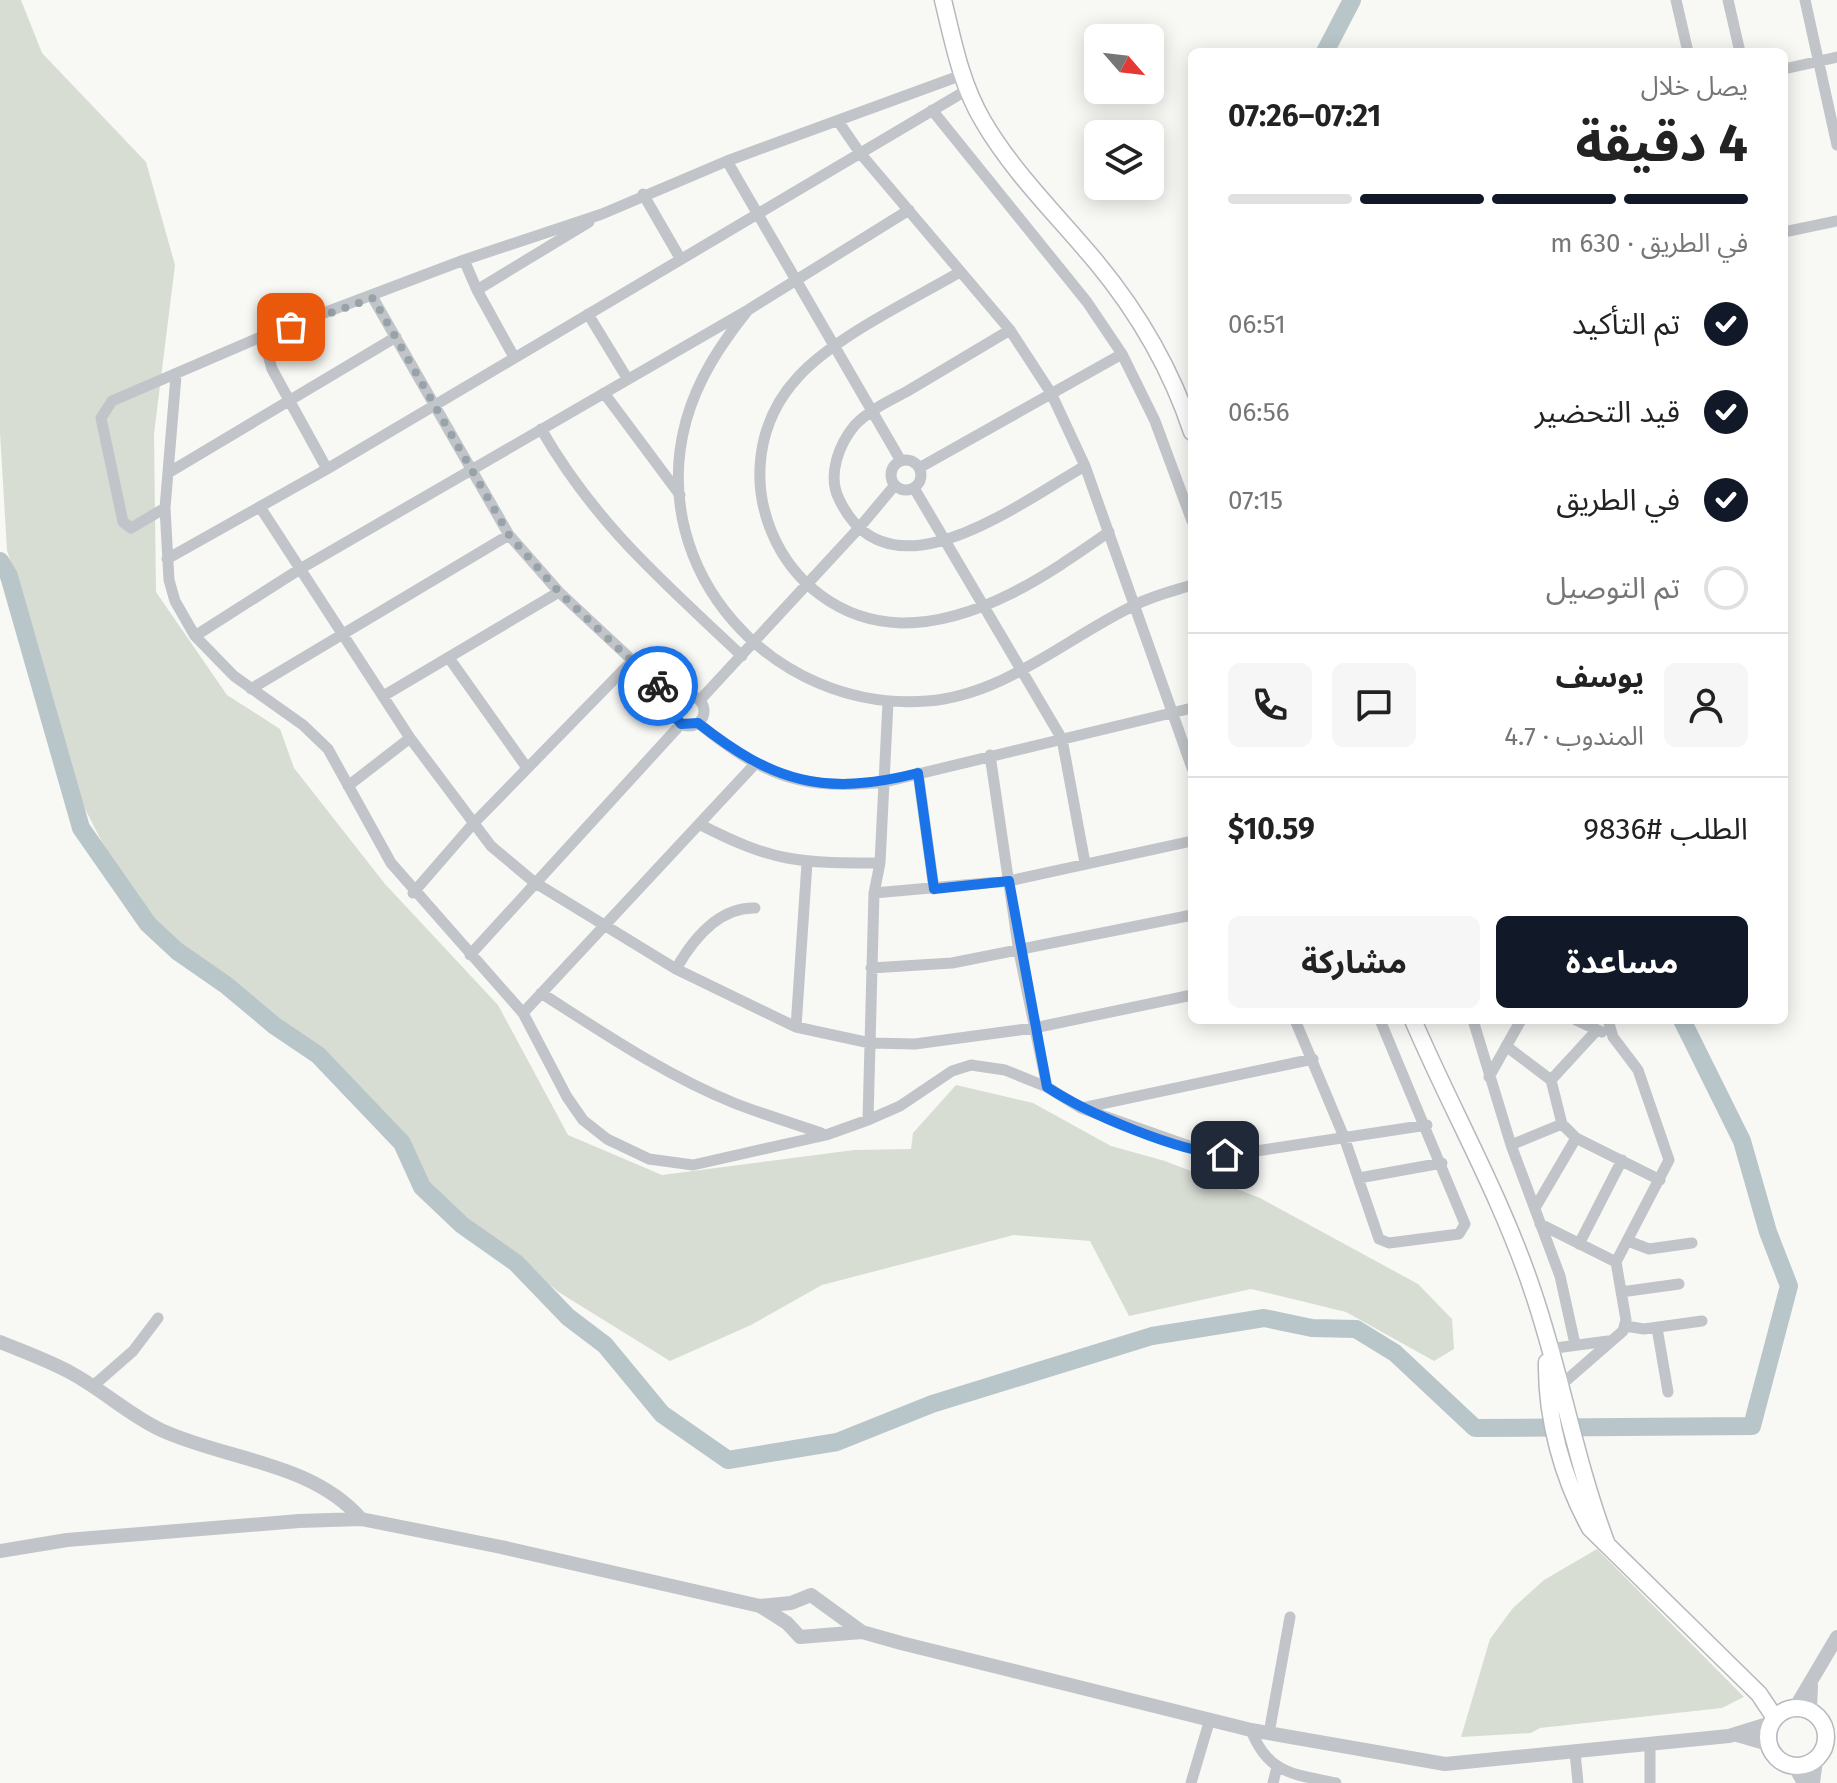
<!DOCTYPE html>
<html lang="ar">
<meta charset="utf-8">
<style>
:root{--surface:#fff;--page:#f6f6f6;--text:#222;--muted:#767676;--line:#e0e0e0;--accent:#111827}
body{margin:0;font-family:"Fira Sans","Noto Sans Arabic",sans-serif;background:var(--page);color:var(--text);direction:rtl;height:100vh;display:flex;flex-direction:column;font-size:30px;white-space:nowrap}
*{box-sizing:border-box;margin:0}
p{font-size:26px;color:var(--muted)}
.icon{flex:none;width:44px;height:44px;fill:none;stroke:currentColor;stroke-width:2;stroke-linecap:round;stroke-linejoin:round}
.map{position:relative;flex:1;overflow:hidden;direction:ltr}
.side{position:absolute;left:1188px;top:48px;width:600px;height:976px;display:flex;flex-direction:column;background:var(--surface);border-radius:12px;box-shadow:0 4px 20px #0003;direction:rtl}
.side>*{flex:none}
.needle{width:52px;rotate:118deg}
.fabs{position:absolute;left:1084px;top:24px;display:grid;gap:16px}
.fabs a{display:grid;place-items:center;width:80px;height:80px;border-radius:12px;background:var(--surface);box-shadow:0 4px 20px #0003;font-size:40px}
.pin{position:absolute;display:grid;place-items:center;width:68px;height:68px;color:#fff;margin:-34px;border-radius:16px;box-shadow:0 4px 12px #0006}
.courier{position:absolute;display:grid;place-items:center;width:80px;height:80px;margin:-40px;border:6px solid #1a73e8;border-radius:50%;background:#fff;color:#222;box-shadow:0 2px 10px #0007}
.head em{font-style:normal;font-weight:700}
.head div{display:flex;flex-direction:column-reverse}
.head{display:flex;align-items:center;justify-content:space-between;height:136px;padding:0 40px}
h1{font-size:52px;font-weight:700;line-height:60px}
.bar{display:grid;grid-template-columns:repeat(4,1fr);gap:12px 8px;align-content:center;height:96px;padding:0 40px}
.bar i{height:10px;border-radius:6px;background:var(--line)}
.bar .selected{background:var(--accent)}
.bar p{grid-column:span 4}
.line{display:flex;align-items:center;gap:20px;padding:0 40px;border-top:2px solid var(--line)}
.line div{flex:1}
.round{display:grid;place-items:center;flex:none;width:84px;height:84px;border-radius:12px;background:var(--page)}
ol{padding:0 40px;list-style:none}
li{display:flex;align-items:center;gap:24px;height:88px}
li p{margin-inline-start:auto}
li .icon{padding:8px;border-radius:50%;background:var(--accent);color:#fff;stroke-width:4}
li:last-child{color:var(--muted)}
li i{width:44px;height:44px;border:4px solid var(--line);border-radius:50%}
.action{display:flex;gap:16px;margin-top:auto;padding:16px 40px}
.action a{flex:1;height:92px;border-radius:12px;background:var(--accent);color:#fff;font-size:32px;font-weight:700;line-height:92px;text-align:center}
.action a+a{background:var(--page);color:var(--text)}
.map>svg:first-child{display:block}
</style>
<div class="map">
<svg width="1837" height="1783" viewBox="0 0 1837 1783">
<rect width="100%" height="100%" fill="#f8f8f5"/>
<!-- green -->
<path fill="#d8ddd4" d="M0,0h21l21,53 104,109 29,103 -21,169 2,158 71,103 53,34 14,39 91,116 113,121 70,130 94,40 192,-25 57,-1 2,-16 43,-48 77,18 78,43 54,15 95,37 158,86 34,35 2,30 -20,12 -88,-49 -95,-23 -122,27 -39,-75 -76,-6 -192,50 -71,40 -81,36 -110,-68 -129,-103 -88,-104 -195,-154 -67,-131 -74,-251 -7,-117z
M1597,1549l147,148 -22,11 -182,20 -9,5 -70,4 29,-98 23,-31 31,-28z"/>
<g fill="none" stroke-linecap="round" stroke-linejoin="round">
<!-- river -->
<path stroke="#b8c5c9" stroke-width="18" d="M1325,52l27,-52
M0,561l9,15 72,252 67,96 29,27 49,34 49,41 43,29 84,88 20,44 40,38 54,38 52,54 37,28 57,69 66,46 109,-18 95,-38 220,-68 112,-18 48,10 44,1 39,24 80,75 277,-2 37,-140 -21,-54 -26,-91 -60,-121"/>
<!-- secondary casing -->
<g stroke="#b3b9bd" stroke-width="19">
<path id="secondary" d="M943,0c10,41 18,84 40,121 31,53 75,95 114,142 43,52 74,106 95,169
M1413,1020c39,91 89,178 120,272 28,82 42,168 73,250
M1547,1362c-1,57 16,117 43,166l169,166 16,24
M1768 1737a29 29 0 1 1 58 0a29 29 0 1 1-58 0Z"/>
</g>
<!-- minor -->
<path stroke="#c1c5c9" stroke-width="11" d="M1676,0l12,52
M1728,0l12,52
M1805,0l32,145
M1784,69l53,-12
M932,110l155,192 35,52 33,67 37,100
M838,121l22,32 150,177 41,63 34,73 107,302
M727,161l174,300
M643,194l37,64
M1784,232l53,-11
M464,260l13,30 112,-68
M960,272c-48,28 -126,65 -162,105 -84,91 -20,242 103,246 77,1 149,-50 208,-91
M477,290l37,67
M373,298l136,237 50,57 118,110
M748,310c-27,34 -50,68 -62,111 -41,151 89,292 241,280 78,-6 139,-63 208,-96 17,-9 38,-14 57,-20
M588,314l39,64
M1010,330c-35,21 -69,41 -104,62 -17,9 -38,19 -51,33 -16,19 -28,50 -16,74 50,106 180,4 246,-33
M263,336l9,33 55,100
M176,376l-11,132 4,72 6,21 20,35 39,40 69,49 25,24 63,114 132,150 44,84 16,23 24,19 42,20 44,6 133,-30 42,-15 32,-14 52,-35 19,-6 34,5 42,17 34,21 128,45h34l184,-28
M604,393l76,102
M541,429c56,97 122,152 201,227
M891 475a15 15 0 1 1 30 0a15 15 0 1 1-30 0Z
M919,468l203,-114
M168,473l228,-136
M914,488l148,251 23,124
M260,507l150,231 81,108 43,36 142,87 120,58 74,16 45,1 119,-16 158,-33
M165,508l-34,20 -8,-6 -22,-104 11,-17 151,-65 201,-76 138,-46 125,-53 235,-86
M167,559l160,-90 640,-379
M195,636l105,-67 448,-259 161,-100
M449,658l78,110
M251,689l258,-154
M385,695l174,-103
M674 711a15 15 0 1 1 30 0a15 15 0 1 1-30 0Z
M700,700l159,-172 36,-43
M698,723c66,53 102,68 187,59l307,-74
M990,755l29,197 28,135
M918,773l16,116
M348,786l62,-48
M699,824c74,38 98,39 181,39
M413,893l59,-68 159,-163
M874,893l135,-12 183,-40
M470,955l211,-231
M871,968l81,-5 240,-48
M676,969c17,-30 43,-62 79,-61
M541,993c61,39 124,82 193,110 28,11 58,20 87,30
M523,1013l232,-249
M1295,1020l49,117 35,102 10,4 70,-9 6,-10 -85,-204
M1473,1020l38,125 49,131 15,68
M1576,1020l26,12
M796,1027l11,-164
M1506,1046l45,34 11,44 14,14
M1489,1077l32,-57
M1551,1080l46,-50
M1082,1108l231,-49
M868,1120l6,-227 6,-30 8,-161
M1511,1145l51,-21
M1359,1178l83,-15
M1535,1208l41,-70 84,42
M1540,1224l76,38
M1628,1241l21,8 43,-6
M1579,1244l43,-84
M1621,1292l58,-8
M1625,1326l19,3 58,-8
M1657,1328l11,64
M1548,1349l60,-8
M1561,1385l62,-54 3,-11 -10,-58 53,-102 -31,-90 -25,-33 -5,-17
M93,1386l40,-35 25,-33
M1251,1730c17,44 42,44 85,53
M1269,1733l21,-116
M1575,1752l3,31
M1191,1783l19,-64
M1273,1783l4,-16
M1650,1783v-38"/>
<!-- tertiary -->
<path stroke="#c1c5c9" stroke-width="14" d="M0,1342c24,10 50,19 73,32 31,17 56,41 88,56 65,30 151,32 200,89
M0,1551l67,-11 232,-19 62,-2 140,28 259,59 27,17 13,14 62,-5
M760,1606l31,-3 20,-8 51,37 39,11 350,87 194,34 284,-28 42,-13
M1795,1708l42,-71
M1810,1710l1,-25
M1737,1735l31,9
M1795,1767l9,16
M1813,1783l3,-23"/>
<!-- secondary -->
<use href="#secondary" stroke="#fff" stroke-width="16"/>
</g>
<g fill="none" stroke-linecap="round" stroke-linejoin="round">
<!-- done -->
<path stroke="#97a3a9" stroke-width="8" stroke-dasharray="0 14.4" d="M291,327l82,-29 136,237 50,57 99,94"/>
<!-- route -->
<path stroke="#1a73e8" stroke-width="10" d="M658,686l19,16 -2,14 6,8 17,-1c75,59 126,74 220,50l16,116 75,-8 38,206c41,27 130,64 178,68"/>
</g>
</svg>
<div class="fabs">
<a><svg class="needle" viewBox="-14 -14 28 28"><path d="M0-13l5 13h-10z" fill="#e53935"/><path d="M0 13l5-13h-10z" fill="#767676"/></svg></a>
<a><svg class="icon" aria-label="layers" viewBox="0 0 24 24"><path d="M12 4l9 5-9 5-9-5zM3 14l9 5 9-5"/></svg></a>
</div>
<div class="pin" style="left:291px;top:327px;background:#ea580c"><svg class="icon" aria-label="bag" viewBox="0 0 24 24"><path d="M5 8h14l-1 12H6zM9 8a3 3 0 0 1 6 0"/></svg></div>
<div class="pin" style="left:1225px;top:1155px;background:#1f2937"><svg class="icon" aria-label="home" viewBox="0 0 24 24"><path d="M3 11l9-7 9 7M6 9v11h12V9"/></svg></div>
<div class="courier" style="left:658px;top:686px"><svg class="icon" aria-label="bike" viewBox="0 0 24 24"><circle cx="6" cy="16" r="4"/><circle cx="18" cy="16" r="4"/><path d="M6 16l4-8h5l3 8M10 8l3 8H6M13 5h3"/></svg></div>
<section class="side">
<div class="head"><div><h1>4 دقيقة</h1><p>يصل خلال</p></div><em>07:21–07:26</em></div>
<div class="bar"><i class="selected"></i><i class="selected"></i><i class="selected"></i><i></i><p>في الطريق · 630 m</p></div>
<ol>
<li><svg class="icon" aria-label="check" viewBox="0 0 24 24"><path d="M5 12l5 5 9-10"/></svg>تم التأكيد<p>06:51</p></li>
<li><svg class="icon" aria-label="check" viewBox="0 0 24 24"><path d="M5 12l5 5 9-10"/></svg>قيد التحضير<p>06:56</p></li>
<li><svg class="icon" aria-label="check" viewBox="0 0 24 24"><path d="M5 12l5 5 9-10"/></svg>في الطريق<p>07:15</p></li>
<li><i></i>تم التوصيل</li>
</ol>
<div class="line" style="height:144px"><a class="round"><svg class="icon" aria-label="person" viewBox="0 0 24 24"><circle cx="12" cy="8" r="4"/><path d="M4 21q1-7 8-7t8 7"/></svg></a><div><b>يوسف</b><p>المندوب · 4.7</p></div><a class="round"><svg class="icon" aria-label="chat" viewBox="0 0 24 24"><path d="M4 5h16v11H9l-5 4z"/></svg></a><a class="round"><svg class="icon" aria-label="phone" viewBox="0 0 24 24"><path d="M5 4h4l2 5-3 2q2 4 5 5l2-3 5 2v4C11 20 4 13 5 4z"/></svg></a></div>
<div class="line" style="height:104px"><div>الطلب #9836</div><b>$10.59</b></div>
<div class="action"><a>مساعدة</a><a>مشاركة</a></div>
</section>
</div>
